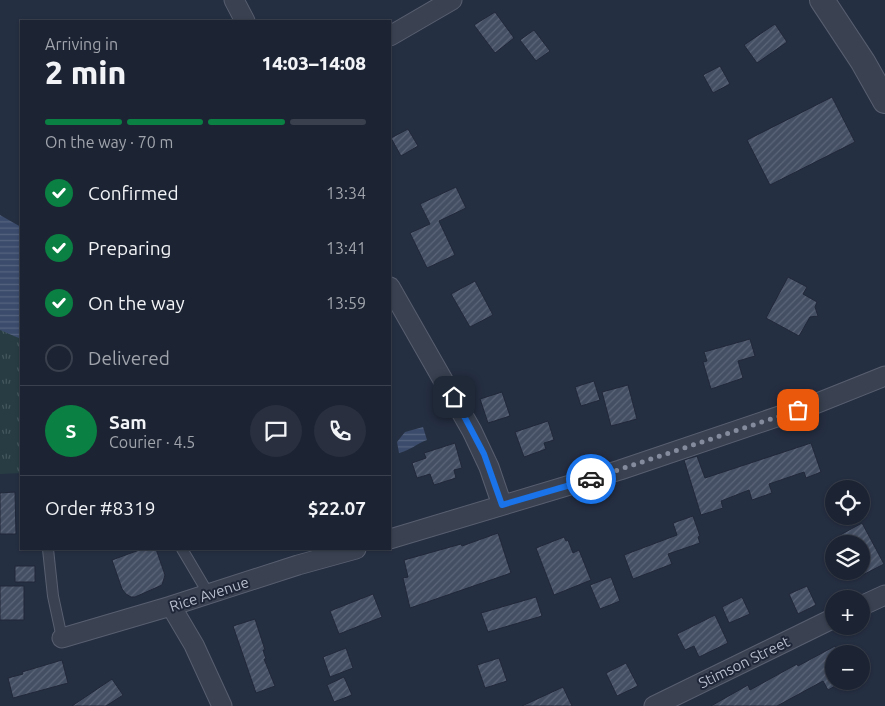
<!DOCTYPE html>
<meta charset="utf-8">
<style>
:root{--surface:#1c2332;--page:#292f3e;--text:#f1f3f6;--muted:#a0a4ac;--line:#3a404d;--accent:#0b8043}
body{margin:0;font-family:Ubuntu,sans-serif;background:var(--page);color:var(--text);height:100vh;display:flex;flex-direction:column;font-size:19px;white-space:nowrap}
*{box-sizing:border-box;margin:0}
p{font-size:16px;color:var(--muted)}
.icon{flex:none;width:28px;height:28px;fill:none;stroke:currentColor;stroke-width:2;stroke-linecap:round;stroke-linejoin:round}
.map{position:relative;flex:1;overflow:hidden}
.drawer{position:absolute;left:20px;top:20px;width:371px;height:530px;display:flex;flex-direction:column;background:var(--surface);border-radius:0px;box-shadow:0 1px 4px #0004,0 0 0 1px var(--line)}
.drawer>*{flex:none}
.controls{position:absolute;left:825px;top:480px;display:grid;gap:10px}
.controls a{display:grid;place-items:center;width:45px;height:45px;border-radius:50%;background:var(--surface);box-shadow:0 1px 4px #0004,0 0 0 1px var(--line);font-size:25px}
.pin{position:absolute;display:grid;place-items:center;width:42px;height:42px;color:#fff;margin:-21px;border-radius:10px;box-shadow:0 2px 8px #0006}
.courier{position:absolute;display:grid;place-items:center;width:50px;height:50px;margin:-25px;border:4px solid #1a73e8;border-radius:50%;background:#fff;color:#222;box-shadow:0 1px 6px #0007}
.summary em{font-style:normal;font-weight:800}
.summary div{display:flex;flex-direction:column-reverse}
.summary{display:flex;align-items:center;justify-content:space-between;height:85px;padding:0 25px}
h1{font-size:32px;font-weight:800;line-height:38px}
.bar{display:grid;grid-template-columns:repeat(4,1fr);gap:8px 5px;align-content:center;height:60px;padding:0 25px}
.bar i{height:6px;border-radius:4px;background:var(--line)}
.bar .on{background:var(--accent)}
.bar p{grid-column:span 4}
.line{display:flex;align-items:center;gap:12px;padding:0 25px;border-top:1px solid var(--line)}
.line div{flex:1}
.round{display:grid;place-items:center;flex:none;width:52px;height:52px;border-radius:26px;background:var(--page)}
ol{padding:0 25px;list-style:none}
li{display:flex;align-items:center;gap:15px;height:55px}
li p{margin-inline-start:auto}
li .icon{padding:5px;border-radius:50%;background:var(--accent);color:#fff;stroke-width:4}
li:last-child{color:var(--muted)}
li i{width:28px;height:28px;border:2px solid var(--line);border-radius:50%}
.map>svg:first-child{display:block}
</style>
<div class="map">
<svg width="885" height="706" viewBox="0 0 885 706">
<defs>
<pattern id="park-tufts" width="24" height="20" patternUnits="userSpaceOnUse" patternTransform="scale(1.25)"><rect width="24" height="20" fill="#273d43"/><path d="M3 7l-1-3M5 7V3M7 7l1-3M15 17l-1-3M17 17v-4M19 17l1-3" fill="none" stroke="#44575d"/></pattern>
<pattern id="water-rules" width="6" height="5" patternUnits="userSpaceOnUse" patternTransform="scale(1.25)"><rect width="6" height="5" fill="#3b4b6b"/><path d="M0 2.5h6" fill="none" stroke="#55637f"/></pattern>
<pattern id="building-hatch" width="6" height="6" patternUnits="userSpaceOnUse" patternTransform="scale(1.25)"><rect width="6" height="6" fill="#444f64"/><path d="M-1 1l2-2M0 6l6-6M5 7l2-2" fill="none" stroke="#5d6679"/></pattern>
</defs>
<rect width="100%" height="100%" fill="#252f42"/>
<!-- park -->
<path fill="url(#park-tufts)" d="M0,312l21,6v155l-21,1z"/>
<!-- water -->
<path fill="url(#water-rules)" d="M0,215l21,12v112l-21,-9z
M423,427l4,13c-11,4 -16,10 -28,13l-2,-11 8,-10z"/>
<!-- building -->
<path fill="url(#building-hatch)" stroke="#202839" d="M495,12l19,26 -19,15 -21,-28z
M775,24l12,18 -30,21 -13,-18z
M534,30l16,21 -14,10 -16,-21z
M720,66l10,18 -17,9 -10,-18z
M832,97l23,45 -85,43 -23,-45z
M408,129l10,17 -17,10 -10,-18z
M456,187l10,21 -27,13 16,34 -28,13 -17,-35 20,-9 -10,-20z
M788,277l19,10 -4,7 14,8 -2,5 3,9 -8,1 -11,19 -33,-18z
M475,281l18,34 -23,12 -19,-33z
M750,339l5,17 -17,5 5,17 -32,11 -8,-27 4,-1 -3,-9z
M594,381l6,19 -19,6 -6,-19z
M628,385l9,34 -26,7 -9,-34z
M502,392l8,24 -22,7 -8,-24z
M548,421l6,19 -10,3 2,6 -22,8 -9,-25z
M455,443l7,25 -8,2 2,8 -22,7 -4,-11 -13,4 -5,-15 14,-5 -2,-5z
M811,443l10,29 -15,6 -2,-6 -35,12 3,9 -20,7 -3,-10 -28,11 2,7 -22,7 -17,-55 13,-4 8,22z
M15,492l1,42h-16v-41z
M693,516l7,20 -2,1 2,6 -32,11 4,10 -39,15 -9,-24 53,-20 -4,-12z
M862,523l22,41 -31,16 -5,-9h13v-27l-27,1 -3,-5z
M498,533l13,40 -101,35 -7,-30 5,-1 -4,-17 57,-16 1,2z
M564,537l2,4 2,-1 5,13 6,-3 12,30 -37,15 -18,-47z
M142,549h14l9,26 -3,10 -27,12h-4l-5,-3 -4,-5 -10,-29z
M15,566h20v16h-20z
M611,577l9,24 -20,8 -10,-24z
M0,586h24v34h-24z
M807,586l9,19 -18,9 -9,-20z
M373,594l9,23 -43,17 -9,-23z
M536,597l6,19 -54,16 -7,-19z
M742,597l8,17 -21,9 -7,-16z
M715,615l13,28 -29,14 -5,-11 -9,4 -8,-16z
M255,619l10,31h-2l3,9h-2l11,27 -19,7 -23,-67z
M835,646l4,8h-5v27h10l-16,9 -5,-9 -46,25h-66l37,-21 2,5 47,-26 1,2z
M346,648l7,20 -23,9 -7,-20z
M499,658l8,23 -22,7 -8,-23z
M62,660l6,23 -55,15 -5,-20 15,-4 -1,-2z
M626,663l12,23 -21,10 -11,-23z
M344,677l8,18 -18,7 -7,-17z
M112,679l11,16 -17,11h-34z
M563,687l9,19h-50z"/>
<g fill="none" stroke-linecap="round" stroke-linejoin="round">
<!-- service casing -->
<g stroke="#585f6f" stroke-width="12">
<path id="service" d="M48,549l5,47 9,42
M182,549l26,44"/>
</g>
<!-- minor casing -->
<g stroke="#585f6f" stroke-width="21">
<path id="minor" d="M234,0l11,21
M390,36l62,-36
M390,287l82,144 17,36 13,38
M390,539l230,-69 195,-66 70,-28
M171,606l23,39 28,61
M861,606l24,-11
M62,638l109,-32 127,-41 58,-16
M654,706l180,-88"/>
</g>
<!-- tertiary casing -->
<g stroke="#585f6f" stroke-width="26">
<path id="tertiary" d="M822,0l41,62 22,39"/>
</g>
<!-- service -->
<use href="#service" stroke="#3a4252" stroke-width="10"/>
<!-- minor -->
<use href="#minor" stroke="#3a4252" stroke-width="19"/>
<!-- tertiary -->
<use href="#tertiary" stroke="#3a4252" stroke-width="24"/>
</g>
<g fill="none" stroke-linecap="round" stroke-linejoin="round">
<!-- done -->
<path stroke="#848b9c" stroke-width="5" stroke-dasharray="0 9" d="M591,479l207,-69"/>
<!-- route -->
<path stroke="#1a73e8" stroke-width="6" d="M454,397l30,57 18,51 89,-26"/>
</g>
<g text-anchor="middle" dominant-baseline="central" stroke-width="4" stroke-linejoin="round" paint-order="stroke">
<!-- street labels -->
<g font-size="15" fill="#b7bdcc" stroke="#1e2637">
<text transform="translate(209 594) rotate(-18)">Rice Avenue</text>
<text transform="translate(744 662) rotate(-26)">Stimson Street</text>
</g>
</g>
</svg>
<div class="controls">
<a><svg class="icon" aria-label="locate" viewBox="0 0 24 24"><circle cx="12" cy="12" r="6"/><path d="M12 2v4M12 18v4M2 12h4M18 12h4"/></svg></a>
<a><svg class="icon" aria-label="layers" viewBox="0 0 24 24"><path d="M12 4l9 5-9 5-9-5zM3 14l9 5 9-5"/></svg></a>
<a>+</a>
<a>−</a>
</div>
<div class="pin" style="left:798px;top:410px;background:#ea580c"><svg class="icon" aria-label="bag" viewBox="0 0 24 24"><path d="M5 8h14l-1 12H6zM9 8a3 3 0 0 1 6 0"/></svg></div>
<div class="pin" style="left:454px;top:397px;background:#1f2937"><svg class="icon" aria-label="home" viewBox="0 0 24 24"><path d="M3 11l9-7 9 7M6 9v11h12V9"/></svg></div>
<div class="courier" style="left:591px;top:479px"><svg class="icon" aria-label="car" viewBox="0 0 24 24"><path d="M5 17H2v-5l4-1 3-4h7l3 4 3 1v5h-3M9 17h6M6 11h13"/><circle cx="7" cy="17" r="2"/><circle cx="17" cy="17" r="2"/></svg></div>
<section class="drawer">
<div class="summary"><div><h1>2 min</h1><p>Arriving in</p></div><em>14:03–14:08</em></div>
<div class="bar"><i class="on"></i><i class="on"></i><i class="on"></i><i></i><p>On the way · 70 m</p></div>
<ol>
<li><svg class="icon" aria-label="check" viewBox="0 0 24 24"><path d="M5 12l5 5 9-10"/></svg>Confirmed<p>13:34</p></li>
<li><svg class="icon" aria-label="check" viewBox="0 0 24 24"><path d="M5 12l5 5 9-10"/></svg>Preparing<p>13:41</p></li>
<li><svg class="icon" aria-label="check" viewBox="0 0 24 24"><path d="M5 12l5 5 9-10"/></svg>On the way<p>13:59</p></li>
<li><i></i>Delivered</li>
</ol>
<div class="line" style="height:90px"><b class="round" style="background:var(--accent);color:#fff">S</b><div><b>Sam</b><p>Courier · 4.5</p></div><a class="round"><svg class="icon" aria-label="chat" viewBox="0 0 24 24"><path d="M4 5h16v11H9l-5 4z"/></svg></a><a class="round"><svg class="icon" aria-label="phone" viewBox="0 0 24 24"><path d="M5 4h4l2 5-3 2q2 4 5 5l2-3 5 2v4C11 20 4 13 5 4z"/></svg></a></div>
<div class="line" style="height:65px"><div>Order #8319</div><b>$22.07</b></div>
</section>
</div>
